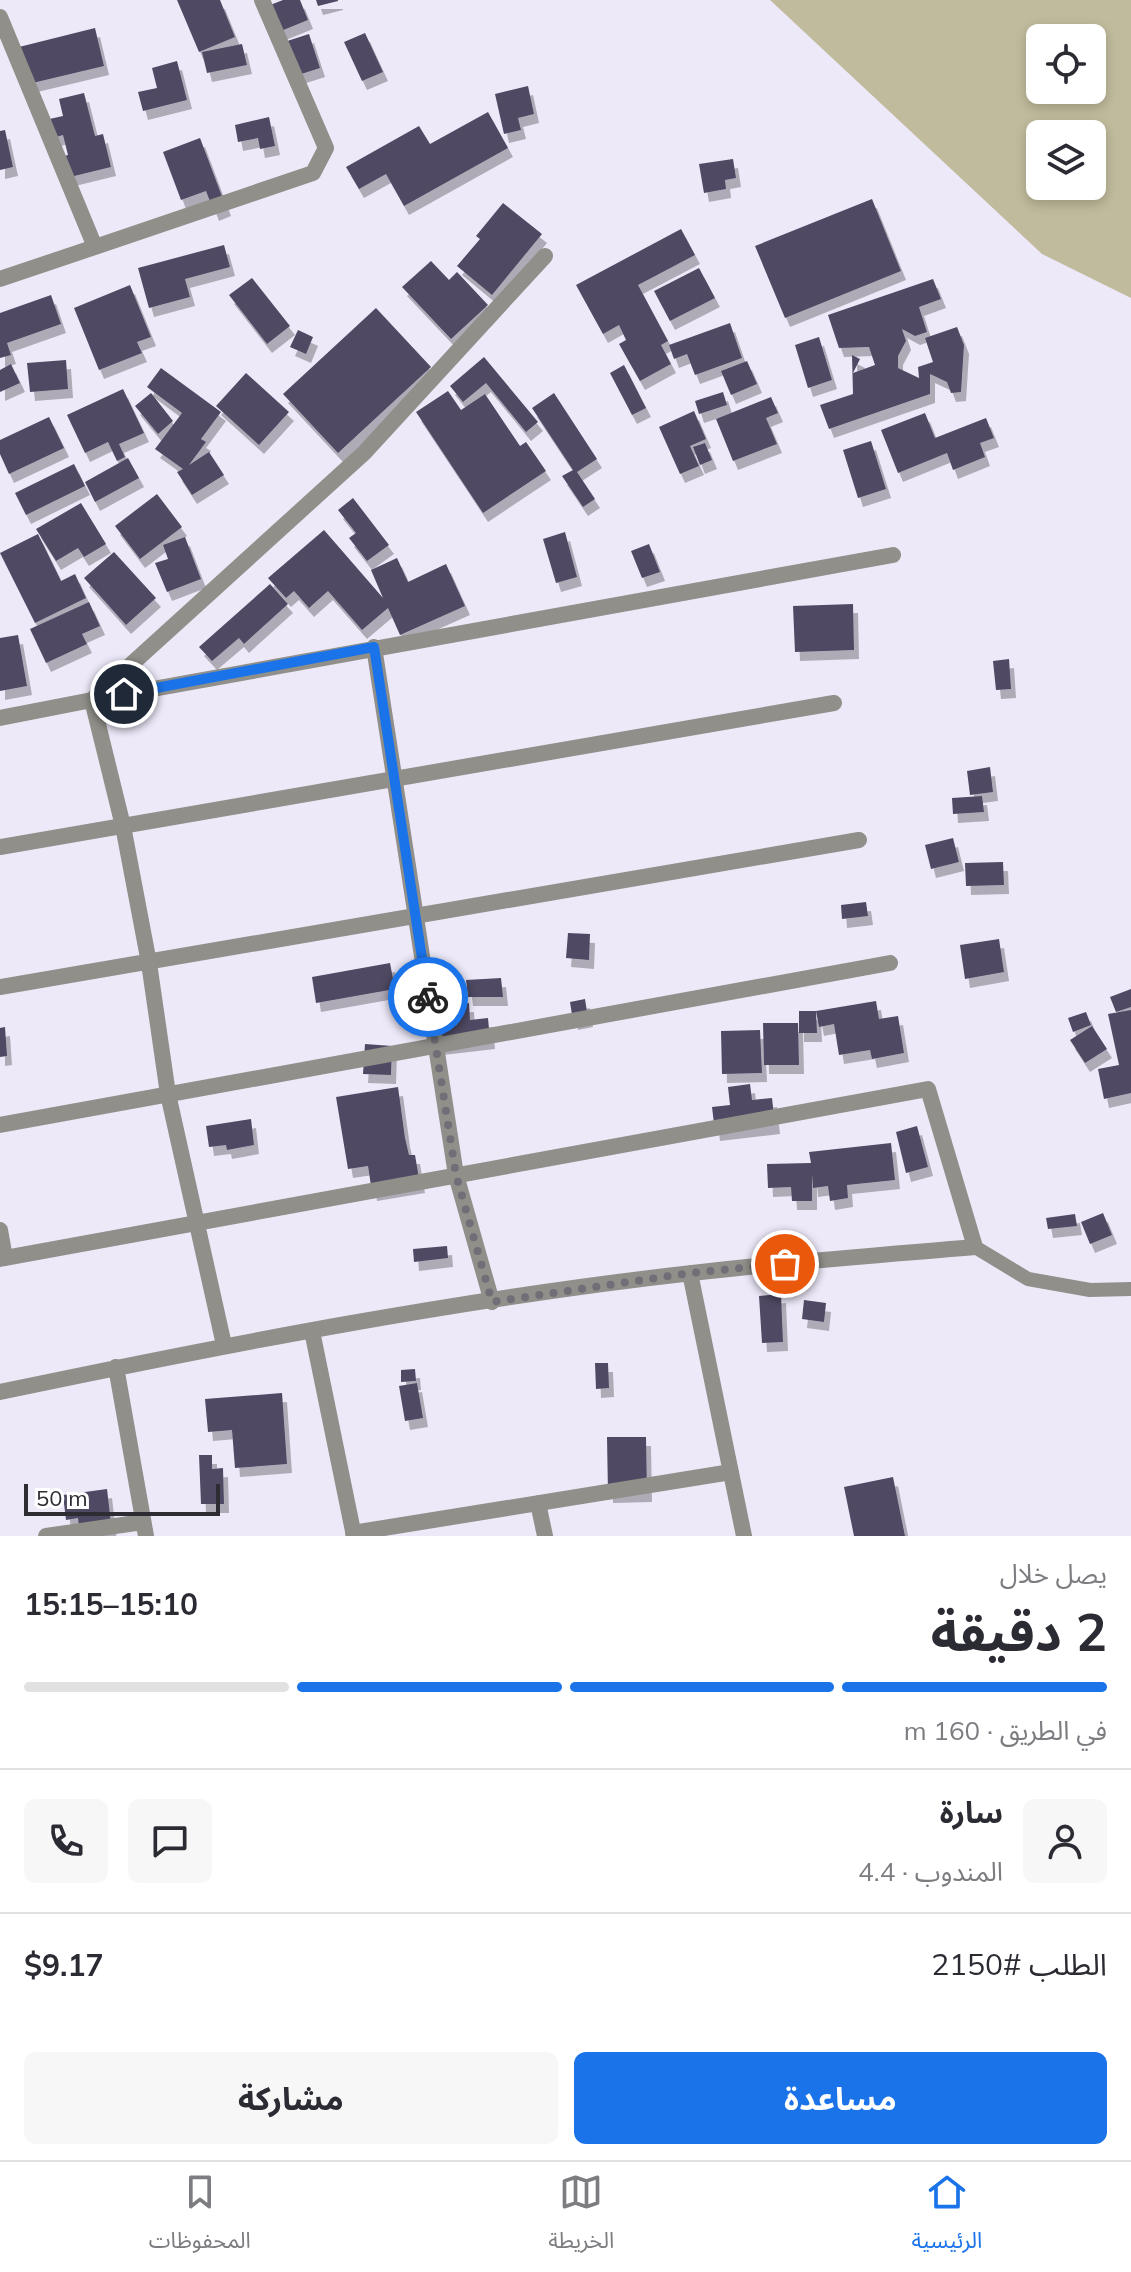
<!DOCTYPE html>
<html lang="ar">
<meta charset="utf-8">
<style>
:root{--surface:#fff;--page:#f7f7f7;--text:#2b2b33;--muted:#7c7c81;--line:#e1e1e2;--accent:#1a73e8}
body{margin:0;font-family:Mulish,"Noto Sans Arabic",sans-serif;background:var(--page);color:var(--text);direction:rtl;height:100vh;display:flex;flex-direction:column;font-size:30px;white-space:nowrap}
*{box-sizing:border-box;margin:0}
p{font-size:26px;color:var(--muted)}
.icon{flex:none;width:44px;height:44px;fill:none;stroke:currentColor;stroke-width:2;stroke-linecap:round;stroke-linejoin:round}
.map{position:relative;height:1536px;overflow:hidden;direction:ltr}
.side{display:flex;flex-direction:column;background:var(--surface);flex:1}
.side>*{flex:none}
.tools{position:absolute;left:1026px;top:24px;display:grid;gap:16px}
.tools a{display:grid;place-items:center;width:80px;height:80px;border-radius:12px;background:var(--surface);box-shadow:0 4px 12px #0003;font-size:40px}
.scale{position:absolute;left:24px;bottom:20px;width:196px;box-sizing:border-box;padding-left:8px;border:4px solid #2e2c33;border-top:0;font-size:22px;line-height:28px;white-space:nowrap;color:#2e2c33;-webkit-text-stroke:6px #fff;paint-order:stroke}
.pin{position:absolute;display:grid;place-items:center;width:68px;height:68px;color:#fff;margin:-34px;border:4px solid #fff;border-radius:50%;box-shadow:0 2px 8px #0007}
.courier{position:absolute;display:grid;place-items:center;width:80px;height:80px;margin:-40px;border:6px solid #1a73e8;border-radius:50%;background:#fff;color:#222;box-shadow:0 2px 10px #0007}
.summary em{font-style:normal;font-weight:700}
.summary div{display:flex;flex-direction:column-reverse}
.summary{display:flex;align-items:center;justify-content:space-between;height:136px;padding:0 24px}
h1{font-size:52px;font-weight:700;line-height:60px}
.bar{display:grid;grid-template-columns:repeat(4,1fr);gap:12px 8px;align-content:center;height:96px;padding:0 24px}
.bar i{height:10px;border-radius:6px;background:var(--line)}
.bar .on{background:var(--accent)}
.bar p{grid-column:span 4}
.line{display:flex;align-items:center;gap:20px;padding:0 24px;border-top:2px solid var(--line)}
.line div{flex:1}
.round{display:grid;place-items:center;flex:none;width:84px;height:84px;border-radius:12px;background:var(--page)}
.button{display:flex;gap:16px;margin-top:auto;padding:16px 24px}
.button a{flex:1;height:92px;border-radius:12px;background:var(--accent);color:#fff;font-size:32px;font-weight:700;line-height:92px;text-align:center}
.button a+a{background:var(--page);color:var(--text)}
.tabs{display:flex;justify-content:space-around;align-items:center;height:112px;border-top:2px solid var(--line);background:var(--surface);font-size:22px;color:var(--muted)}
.tabs a{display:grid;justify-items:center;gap:4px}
.tabs .on{color:var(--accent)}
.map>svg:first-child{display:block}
</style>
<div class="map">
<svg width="1131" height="1536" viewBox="0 0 1131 1536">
<defs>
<filter id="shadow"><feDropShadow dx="5" dy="9" stdDeviation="0" flood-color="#0004"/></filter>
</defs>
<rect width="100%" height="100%" fill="#ede9f9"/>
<!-- forest -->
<path fill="#c0bb9c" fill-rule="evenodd" d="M770,0h361v298l-89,-44zM1040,38h52v52h-52zM1040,134h52v52h-52z"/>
<!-- building -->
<path fill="#4f4963" filter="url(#shadow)" d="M177,0h43l15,37 -36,15z
M283,0h17l8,20 -37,15 -11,-26z
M316,0h22v1l-20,5z
M95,28l9,38 -80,19 -9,-37z
M365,33l18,39 -21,9 -18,-39z
M309,34l11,34 -31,10 -11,-34z
M242,44l5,21 -40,8 -5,-21z
M177,61l10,39 -44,11 -5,-19 19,-4 -5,-20z
M528,86l6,28 -16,4 3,12 -17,4 -9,-40z
M84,93l11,43 8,-2 8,33 -45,11 -5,-21 7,-2 -5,-20 -14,4 -4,-19 18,-4 -4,-17z
M488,112l20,36 -104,58 -18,-32 -27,15 -13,-22 73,-41 11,18z
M269,117l6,29 -15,3 -2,-11 -20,4 -3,-17z
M5,130l8,37 -13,3v-39z
M200,138l26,69 -12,5 -8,-21 -25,9 -18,-48z
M733,159l3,19 -11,2 1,9 -22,4 -5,-29z
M872,199l29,72 -116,47 -30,-72z
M503,203l39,31 -50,61 -35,-29 23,-27 -4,-3z
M681,229l14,26 -57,30 30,56 -7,4 10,19 -31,17 -21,-37 7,-4 -7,-15 -16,9 -27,-49z
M224,245l6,22 -45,12 5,18 -41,11 -11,-40z
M431,261l18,19 8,-8 31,33 -37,34 -49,-52z
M699,268l16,30 -45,23 -16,-30z
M252,278l38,48 -23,18 -38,-49z
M933,279l8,20 -22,8 8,25 -12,4 -13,-7 4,12 -8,15v12l21,10 -1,-11 15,-5 -8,-24 32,-11 7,18 -3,47 -10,1 -4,-11 -17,-8v20l-101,35 -9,-24 33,-11 -1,-39 8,4 -7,14 22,-8 -6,-18 -30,1 -11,-33z
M130,285l21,52 -14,5 5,11 -43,17 -25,-62z
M51,295l10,29 -54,19 4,12 -11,3v-45z
M376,308l55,59 -93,86 -55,-59z
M730,323l12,35 -47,17 -8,-21 -13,5 -5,-14z
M298,330l15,7 -7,17 -16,-7z
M819,337l13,43 -24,8 -13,-43z
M484,357l54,65 -12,10 -40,-49 -23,19 -13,-16z
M66,360l2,29 -38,3 -3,-29z
M747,361l10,23 -26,11 -10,-24z
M11,364l9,19 -20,9v-22z
M624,365l22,43 -14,7 -22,-42z
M161,368l60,44 -20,27 5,3 -17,23 20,-13 15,23 -32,20 -15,-23 6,-3 -28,-20 27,-36 -35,-26z
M246,373l43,39 -30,33 -43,-39z
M123,389l21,44 -25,11 6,13 -8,4 -9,-19 -23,11 -18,-38z
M448,391l13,19 24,-16 35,52 6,-4 20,29 -63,42 -67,-101z
M723,392l4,13 -28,9 -4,-13z
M151,393l22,28 -15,13 -23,-28z
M554,393l43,66 -20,13 18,27 -12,8 -21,-31 11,-6 -41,-62z
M771,397l7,16 -12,5 11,26 -44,17 -17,-42z
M694,411l12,28 -16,7 9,20 -19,8 -21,-47z
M925,413l10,25 51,-20 8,20 -14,5 5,14 -32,13 -6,-17 -49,20 -17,-43z
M49,417l15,31 -55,26 -9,-20v-14z
M871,441l15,48 -28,9 -15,-48z
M705,443l7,17 -12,5 -7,-18z
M128,458l11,20 -44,24 -10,-20z
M74,464l11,22 -59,29 -11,-22z
M157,494l25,33 -42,32 -25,-33z
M353,498l36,47 -22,16 -18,-23 7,-5 -18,-23z
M81,503l25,41 -22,13 -6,-9 -22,13 -20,-32z
M324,530l59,68 -12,-28 26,-12 11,24 38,-18 19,42 -65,29 -12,-27 -26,22 -34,-39 -19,17 -15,-17 -8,7 -18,-20z
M565,532l12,45 -21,6 -13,-44z
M38,534l23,47 14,-7 11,24 -51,25 -35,-70z
M185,537l16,42 -34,13 -12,-29 13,-4 -5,-14z
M649,544l11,28 -18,6 -11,-27z
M114,552l42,46 -30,27 -42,-47z
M270,584l18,20 -44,40 -5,-6 -27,23 -13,-14z
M89,602l11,24 -18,8 5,10 -41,19 -16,-34z
M853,604l1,46 -59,2 -2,-46z
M18,635l9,51 -27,5v-53z
M1009,659l2,30 -15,1 -3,-29z
M990,767l3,25 -23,3 -3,-24z
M982,796l2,16 -31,2 -1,-16z
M953,838l6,24 -28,7 -6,-24z
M1003,862l1,23 -38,1 -1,-23z
M866,902l2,14 -26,3 -1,-14z
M568,933l22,1 -1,26 -23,-2z
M999,939l5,33 -39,7 -5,-34z
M390,963l5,26 -79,14 -4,-26z
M501,978l2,19h-35l-2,-17z
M1131,989v18l-15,5 -6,-15z
M585,999l3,19 -15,3 -3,-19z
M876,1001l3,18 19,-3 6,37 -32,6 -2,-9 -31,5 -5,-31 -15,3 -3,-16z
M469,1003l1,17 18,-2 2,22 -52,6 -2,-19 21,-2 -3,-21z
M1131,1010v83l-27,6 -6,-30 21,-4 -11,-51z
M799,1011h17l1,22h-18z
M1086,1012l5,13 -18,7 -5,-14z
M763,1023h35l1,42h-35z
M1092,1026l15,23 -22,14 -15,-23z
M5,1027l2,29 -7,1v-29z
M760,1030l2,43 -40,1 -1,-43z
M365,1044l27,2 -1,29 -28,-1z
M750,1084l2,16 20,-2 3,27 -60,7 -3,-25 18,-2 -2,-18z
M398,1087l7,51 4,17h6l5,29 -48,8 -4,-26 -20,3 -12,-72z
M251,1119l3,26 -27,5 -1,-5 -17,2 -3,-21z
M917,1126l11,41 -22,6 -10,-41z
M891,1143l4,37 -48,5 1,13 -18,3 -2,-15 -15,2 -1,-14v27h-20l-1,-14 -23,1 -1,-24 44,-1 -2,-11z
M1103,1213l9,22 -22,9 -9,-22z
M1075,1214l2,12 -29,3 -2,-11z
M447,1246l1,12 -34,4 -1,-13z
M781,1294l2,48 -21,1 -3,-47z
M804,1300l22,3 -2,19 -22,-3z
M595,1363h13l1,25 -13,1z
M415,1369l1,12 -15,1v-12z
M417,1383l6,35 -18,3 -6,-35z
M282,1393l5,71 -52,4 -3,-38 -24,2 -3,-33z
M607,1437h39l1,56 -39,1z
M199,1455h13v14l11,-1 1,36h-23z
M893,1477l12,59h-51l-10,-49z
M107,1489l5,43 -32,4 -2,-18 -12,2 -3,-25z"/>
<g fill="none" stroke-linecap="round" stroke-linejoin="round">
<!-- lane -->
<path stroke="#908f89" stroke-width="14" d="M975,1247l53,32 62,11 41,-1"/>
<!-- street -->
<path stroke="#908f89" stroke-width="16" d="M0,17l95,230 218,-74 13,-25 -64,-148
M0,279l95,-32
M374,647l82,528 36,127
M0,718l92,-18 272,-247 181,-197
M0,847l834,-144
M0,987l859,-147
M0,1125l890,-162
M0,1230l5,28
M0,1259l928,-170 47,158c-94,8 -189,15 -283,26 -232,26 -463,71 -692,119
M690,1273l54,263
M312,1331l42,205
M224,1345l-56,-251 -19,-131 -26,-137 -31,-126 801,-145
M116,1367l30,169
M538,1503l7,33
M353,1533l378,-61
M46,1536l97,-14"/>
</g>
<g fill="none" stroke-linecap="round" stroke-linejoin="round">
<!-- done -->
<path stroke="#716e78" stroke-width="8" stroke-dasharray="0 14.4" d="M428,997l28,178 36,127 198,-29 95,-9"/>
<!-- route -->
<path stroke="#1a73e8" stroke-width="10" d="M124,694l250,-47 54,350"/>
</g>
</svg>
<div class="tools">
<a><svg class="icon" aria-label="locate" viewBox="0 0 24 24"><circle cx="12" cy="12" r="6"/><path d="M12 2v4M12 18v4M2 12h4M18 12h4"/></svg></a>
<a><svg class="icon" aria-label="layers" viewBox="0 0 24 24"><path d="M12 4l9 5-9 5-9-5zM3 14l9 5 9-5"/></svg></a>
</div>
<div class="scale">50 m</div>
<div class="pin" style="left:785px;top:1264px;background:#ea580c"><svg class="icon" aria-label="bag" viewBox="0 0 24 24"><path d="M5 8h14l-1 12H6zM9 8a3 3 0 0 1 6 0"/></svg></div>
<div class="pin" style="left:124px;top:694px;background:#1f2937"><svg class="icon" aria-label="home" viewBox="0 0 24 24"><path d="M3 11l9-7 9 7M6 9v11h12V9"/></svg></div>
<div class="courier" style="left:428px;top:997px"><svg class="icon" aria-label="bike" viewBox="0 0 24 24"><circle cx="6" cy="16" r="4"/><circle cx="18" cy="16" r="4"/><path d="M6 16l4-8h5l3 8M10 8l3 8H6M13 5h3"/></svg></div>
</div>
<section class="side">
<div class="summary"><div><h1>2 دقيقة</h1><p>يصل خلال</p></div><em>15:10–15:15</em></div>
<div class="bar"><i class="on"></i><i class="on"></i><i class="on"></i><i></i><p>في الطريق · 160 m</p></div>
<div class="line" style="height:144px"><a class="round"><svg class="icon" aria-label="person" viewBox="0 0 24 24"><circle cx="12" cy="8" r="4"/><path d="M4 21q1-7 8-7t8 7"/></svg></a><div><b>سارة</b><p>المندوب · 4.4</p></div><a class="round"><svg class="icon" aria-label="chat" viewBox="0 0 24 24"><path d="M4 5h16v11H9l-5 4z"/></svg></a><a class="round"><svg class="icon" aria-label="phone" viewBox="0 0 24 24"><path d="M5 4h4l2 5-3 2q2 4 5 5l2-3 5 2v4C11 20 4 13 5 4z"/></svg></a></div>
<div class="line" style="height:104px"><div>الطلب #2150</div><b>$9.17</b></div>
<div class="button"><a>مساعدة</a><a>مشاركة</a></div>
</section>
<nav class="tabs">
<a class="on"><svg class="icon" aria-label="home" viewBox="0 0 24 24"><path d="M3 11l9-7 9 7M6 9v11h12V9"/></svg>الرئيسية</a>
<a><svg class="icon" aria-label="map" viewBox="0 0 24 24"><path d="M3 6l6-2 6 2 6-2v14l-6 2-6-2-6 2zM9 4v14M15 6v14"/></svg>الخريطة</a>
<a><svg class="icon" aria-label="saved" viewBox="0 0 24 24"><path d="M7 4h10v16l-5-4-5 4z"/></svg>المحفوظات</a>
</nav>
